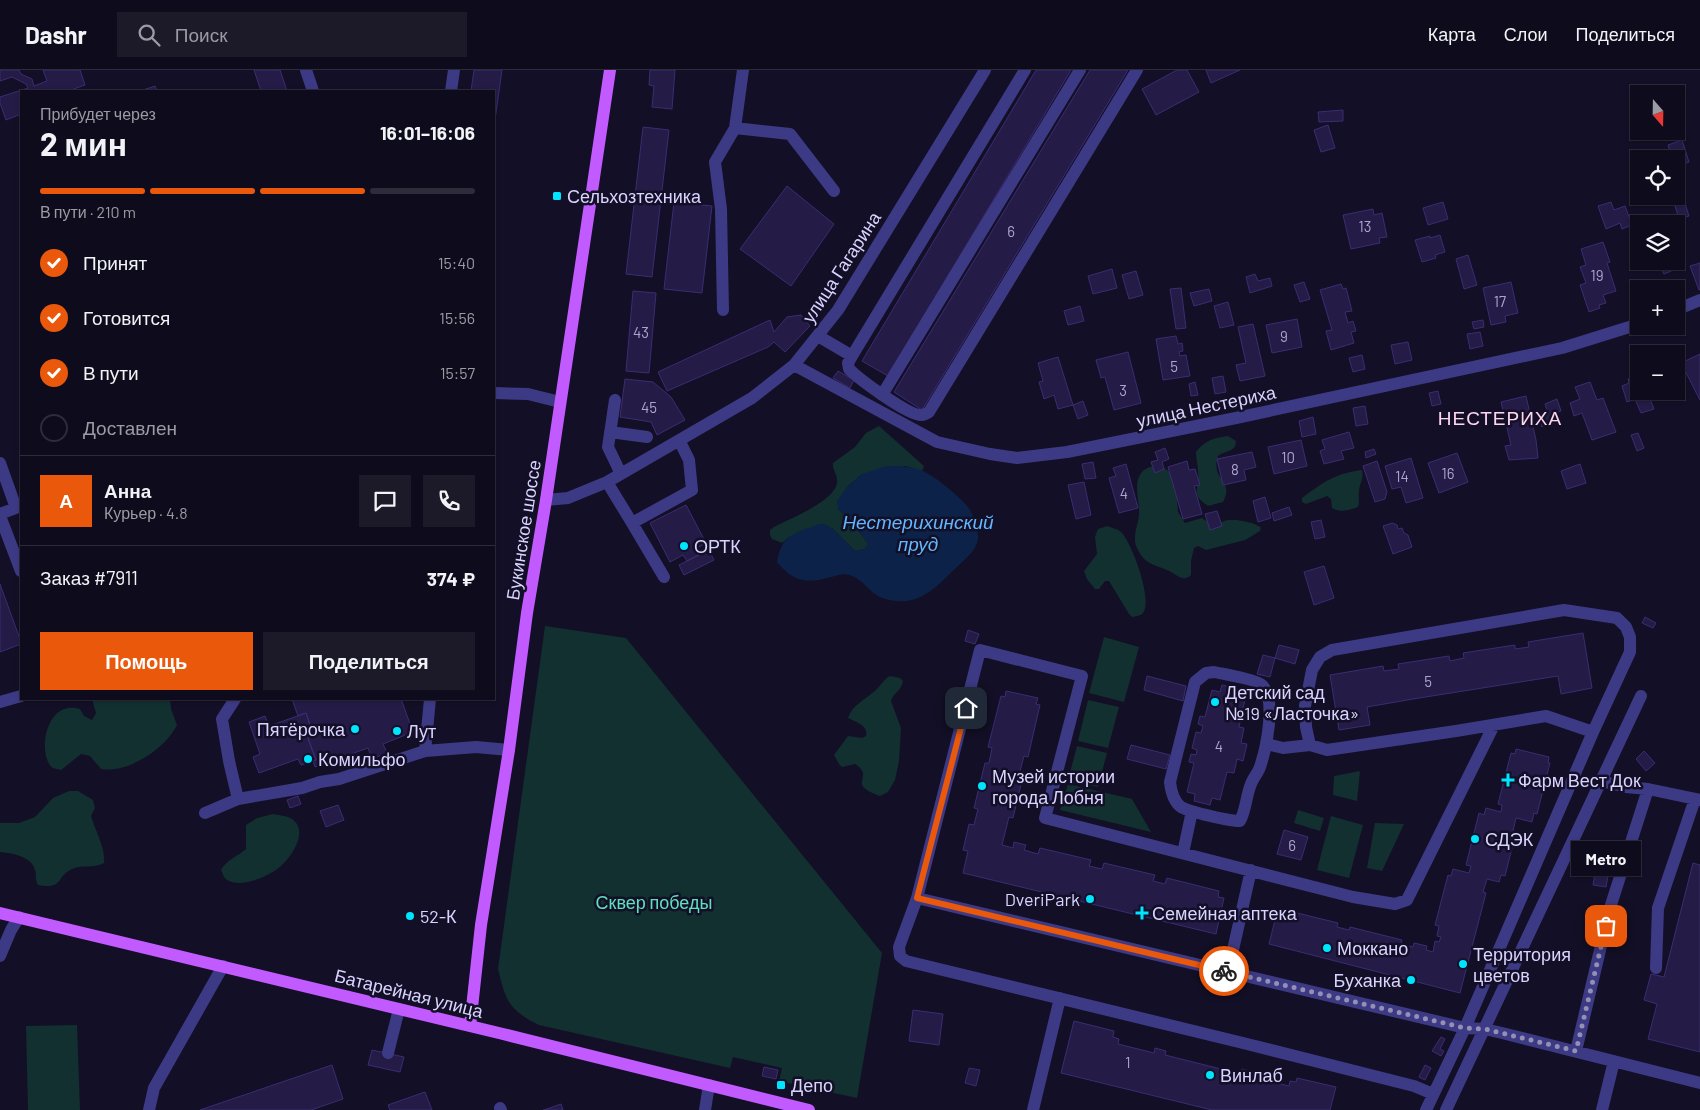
<!DOCTYPE html>
<html lang="ru">
<meta charset="utf-8">
<style>
:root{--surface:#0e0b1c;--page:#1c1929;--text:#f1f3f6;--muted:#9b9ba3;--line:#2e2b3b;--accent:#ea580c}
body{margin:0;font-family:Barlow,sans-serif;background:var(--page);color:var(--text);height:100vh;display:flex;flex-direction:column;font-size:19px;white-space:nowrap}
*{box-sizing:border-box;margin:0}
p{font-size:16px;color:var(--muted)}
.icon{flex:none;width:28px;height:28px;fill:none;stroke:currentColor;stroke-width:2;stroke-linecap:round;stroke-linejoin:round}
.map{position:relative;flex:1;overflow:hidden}
.drawer{position:absolute;left:20px;top:20px;width:475px;height:610px;display:flex;flex-direction:column;background:var(--surface);border-radius:0px;box-shadow:0 1px 4px #0004,0 0 0 1px var(--line)}
.drawer>*{flex:none}
.needle{width:32px;rotate:160deg}
.buttons{position:absolute;left:1630px;top:15px;display:grid;gap:10px}
.buttons a{display:grid;place-items:center;width:55px;height:55px;border-radius:0px;background:var(--surface);box-shadow:0 1px 4px #0004,0 0 0 1px var(--line);font-size:25px}
.pin{position:absolute;display:grid;place-items:center;width:42px;height:42px;color:#fff;margin:-21px;border-radius:10px;box-shadow:0 2px 8px #0006}
.courier{position:absolute;display:grid;place-items:center;width:50px;height:50px;margin:-25px;border:4px solid #ea580c;border-radius:50%;background:#fff;color:#222;box-shadow:0 1px 6px #0007}
.bubble{position:absolute;height:35px;border-radius:0px;background:var(--surface);box-shadow:0 1px 4px #0004,0 0 0 1px var(--line);font-size:16px;font-weight:700;line-height:35px;text-align:center}
.headline em{font-style:normal;font-weight:700}
.headline div{display:flex;flex-direction:column-reverse}
.headline{display:flex;align-items:center;justify-content:space-between;height:85px;padding:0 20px}
h1{font-size:32px;font-weight:700;line-height:38px}
.bar{display:grid;grid-template-columns:repeat(4,1fr);gap:8px 5px;align-content:center;height:60px;padding:0 20px}
.bar i{height:6px;border-radius:4px;background:var(--line)}
.bar .active{background:var(--accent)}
.bar p{grid-column:span 4}
.line{display:flex;align-items:center;gap:12px;padding:0 20px;border-top:1px solid var(--line)}
.line div{flex:1}
.round{display:grid;place-items:center;flex:none;width:52px;height:52px;border-radius:0px;background:var(--page)}
ol{padding:0 20px;list-style:none}
li{display:flex;align-items:center;gap:15px;height:55px}
li p{margin-inline-start:auto}
li .icon{padding:5px;border-radius:50%;background:var(--accent);color:#fff;stroke-width:4}
li:last-child{color:var(--muted)}
li i{width:28px;height:28px;border:2px solid var(--line);border-radius:50%}
.cta{display:flex;gap:10px;margin-top:auto;padding:10px 20px}
.cta a{flex:1;height:58px;border-radius:0px;background:var(--accent);color:#fff;font-size:20px;font-weight:700;line-height:58px;text-align:center}
.cta a+a{background:var(--page);color:var(--text)}
header{display:flex;align-items:center;gap:30px;box-sizing:border-box;height:70px;padding:0 25px;background:var(--surface);border-bottom:1px solid var(--line)}
header strong{font-size:24px}
nav{display:flex;gap:28px;margin-inline-start:auto;font-size:18px}
.search{width:350px;height:45px;background:var(--page);display:flex;align-items:center;gap:12px;box-sizing:border-box;padding:0 18px;border-radius:0px;color:var(--muted);font-size:19px}
.map>svg:first-child{display:block}
</style>
<header>
<strong>Dashr</strong>
<div class="search"><svg class="icon" aria-label="search" viewBox="0 0 24 24"><circle cx="10" cy="10" r="6"/><path d="M15 15l6 6"/></svg>Поиск</div>
<nav><a>Карта</a><a>Слои</a><a>Поделиться</a></nav>
</header>
<div class="map">
<svg width="1700" height="1040" viewBox="0 0 1700 1040">
<rect width="100%" height="100%" fill="#130f26"/>
<!-- green -->
<path fill="#12302f" d="M879,356l45,40 -2,5 -16,-5 -44,8 -15,13 -9,14v8l13,12 16,21v4l-2,3 -9,2 -3,-2 -21,-21 -43,9 -7,6 -10,-4 -2,-4v-5l4,-3c15,-8 62,-26 63,-45 1,-7 -5,-12 -4,-19l22,-16 11,-14z
M1228,366l8,5c0,11 -10,9 -18,15 -8,25 17,23 5,46l-15,4c-19,-13 -8,-17 -10,-34 0,-7 -2,-13 -2,-20 9,-12 18,-14 32,-16z
M1160,395l11,8 5,16 2,23 7,11 17,-5c3,2 7,5 11,5 6,2 11,-3 16,-3 7,-1 28,3 32,8l-1,3 -15,9 -39,10 -8,-4 -4,2 -3,13v14c-7,7 -13,1 -20,-3 -15,-8 -26,-6 -34,-24 -6,-12 3,-25 2,-38 0,-12 -6,-27 3,-38 4,-5 12,-6 18,-7z
M1362,400c2,11 -2,11 -3,21 -1,6 1,10 -1,16 -9,3 -18,6 -26,1l-1,-9 -4,-3 -21,8 -4,-2v-4c22,-16 31,-24 60,-28z
M1107,456c5,2 11,3 14,6 11,11 32,68 22,81 -2,3 -7,3 -11,4l-3,-3 -20,-33h-4l-6,8h-4l-8,-10 -3,-8 13,-17 -2,-17 3,-8z
M545,556l81,12 256,315 -25,145 -78,-17 3,-13 -49,-11 -3,11 -191,-43c-30,-15 -33,-23 -41,-56z
M1104,567l35,10 -15,55 -35,-9z
M890,606l10,2 3,3c-1,9 -10,12 -12,20l10,27 -2,33 -4,19 -7,12 -8,4c-5,-2 -16,-6 -18,-11 -1,-8 6,-13 -7,-21l-13,3 -3,-3 -5,-9 14,-19 14,2 4,-2c3,-10 -10,-14 -18,-18 4,-13 19,-20 28,-28 5,-5 8,-11 14,-14z
M92,629h78l1,10 6,16c-11,23 -49,49 -76,44l-11,-13 -9,-2 -20,16c-3,-1 -6,-1 -8,-2 -16,-10 -9,-70 27,-59l4,7 8,4 4,-7z
M1088,630l31,7 -11,41 -30,-7z
M1077,676l30,7 -9,34 -30,-7z
M1360,701l-3,30 -24,-6 1,-19z
M1068,714l64,15 19,33 -91,-22z
M69,721h9l15,9 2,8 -4,8c4,14 15,33 13,47 -11,6 -21,1 -32,6 -16,7 -8,21 -34,16 -4,-9 -1,-9 -3,-15 -3,-14 -24,-17 -35,-18v-29h19l16,-6 18,-19z
M1298,740l26,8 -4,13 -26,-8z
M273,744c6,1 14,2 19,5 16,11 2,34 -8,44 -10,12 -48,29 -60,14 -1,-2 -2,-5 -3,-7 5,-10 16,-13 25,-21v-24l11,-7z
M1331,746l32,9 -14,53 -32,-8z
M1375,753l29,1 -22,47 -15,-3z
M77,955l3,85h-52l-2,-84z"/>
<!-- water -->
<path fill="#0c2248" d="M886,396c13,0 25,0 37,5 12,5 40,28 47,39 4,7 9,21 8,29 -2,12 -12,19 -20,27 -16,15 -35,38 -60,35 -5,0 -13,-2 -18,-4 -11,-5 -18,-19 -31,-22 -6,-2 -12,1 -18,2 -24,7 -38,5 -54,-15 4,-22 11,-27 31,-34 5,-1 11,-5 15,-4 9,1 23,18 30,25l3,2 9,-2 2,-3v-4l-16,-21 -13,-12 -1,-8 10,-14 15,-13z"/>
<!-- building -->
<path fill="#241b47" stroke="#3b2d73" d="M0,0h19l2,4 11,5 2,7 13,-5 -4,-11h37l5,15 -17,6h-47v23l-15,6 -6,-17v-6l28,-9 -2,-4 -14,-7 -12,4z
M254,0h26l7,21h-26z
M474,0h28l-8,57v-36h-23z
M650,0h25l-3,39 -20,-2 2,-21 -5,-1z
M1036,0h35l-183,306 -26,-15z
M1090,0h38l-206,340 -28,-18z
M1177,0h10l12,22 -43,23 -14,-26z
M1206,0h34l-29,13z
M155,16l2,5h-17z
M1343,40v11l-24,1 -1,-10z
M1328,55l7,23 -14,4 -7,-22z
M643,57l26,3 -17,147 -26,-3z
M1682,70l7,22 -13,4v-7h-4l-4,-14z
M1676,105l13,41 -10,3 -7,-23h4z
M787,116l47,38 -43,62 -51,-37z
M674,132l38,4 -10,87 -38,-4z
M1443,132l5,17 -20,6 -5,-17z
M1611,132l3,8 11,-4 7,19 -10,4 -2,-6 -14,6 -8,-23z
M1373,139l1,6 8,-2 5,24 -8,1 1,5 -29,6 -8,-34z
M1440,165l5,17 -10,3 1,3 -14,4 -7,-22 15,-4v2z
M1603,172l7,20 -3,1 9,28 -13,4 3,8 -7,2 1,3 -11,4 -9,-27 6,-2 -6,-16 6,-2 -5,-16z
M1468,185l9,30 -13,4 -8,-30z
M1658,191h18l2,7 -14,6z
M1700,193v27h-1l-9,-24z
M1112,199l5,19 -24,6 -5,-18z
M1136,201l7,24 -14,4 -7,-24z
M1255,204l3,7 12,-3 2,8 -22,7 -4,-16z
M1304,212l6,17 -10,3 -6,-17z
M1511,212l7,31 -13,3 1,6 -15,3 -8,-37z
M1341,214l2,5 3,-1 6,23 -7,1 3,11 5,-2 3,10 -5,1 3,11 -23,7 -5,-19 6,-1 -12,-40z
M1181,218l5,40 -10,1 -6,-40z
M1209,219l3,12 -18,5 -4,-13z
M633,221l23,2 -7,80 -23,-2z
M1639,226v19l-3,1 -6,-17z
M1228,232l6,23 -14,3 -6,-22z
M1080,236l4,15 -16,4 -4,-14z
M801,245l9,11 -25,26 -11,-10 -6,5 -101,44 -9,-19 112,-52 4,12 13,-15z
M1297,249l5,28 -30,6 -6,-28z
M1483,250l1,7 -10,2 -2,-7z
M1253,254l12,52 -25,5 -4,-16 10,-2 -8,-36z
M1480,262l3,14 -13,3 -3,-15z
M1176,266l2,8 4,-1 1,8 -4,1 1,4 6,-1 4,21 -27,4 -7,-41z
M1408,272l4,18 -17,4 -4,-19z
M1128,282l13,51 -27,7 -9,-33 -4,1 -5,-18z
M1700,284v46l-19,-37z
M1362,285l3,14 -12,3 -4,-14z
M1058,287l15,48 -15,4 -4,-14 -10,4 -5,-17 4,-1 -5,-18z
M838,301l16,9 -4,8 -17,-10z
M1639,305v16h21l-11,5 5,13 -13,4 -6,-14 -8,3 -5,-16 7,-3 -1,-4z
M1223,306l3,16 -11,2 -3,-16z
M625,309l28,3 18,15 14,23 -28,15 -6,-13 -31,-5z
M1195,312l3,13 -7,1 -2,-12z
M1590,312l7,18 6,-2 13,34 -24,8 -10,-27 -8,3 -4,-13 10,-4 -5,-12z
M1438,321l3,13 -9,2 -3,-13z
M1526,326l10,44 2,18 -29,2 -4,-14 6,-1 -10,-43z
M1557,329l4,12 -10,3 3,9 -12,4 -4,-11 10,-3 -3,-9z
M1083,331l5,14 -10,4 -5,-14z
M1365,336l3,18 -12,2 -3,-18z
M1313,347l3,17 -14,3 -3,-16z
M1349,362l5,16 -13,3 3,8 -20,5 -4,-13 5,-2 -3,-9z
M1638,363l6,15 -7,3 -6,-16z
M1301,370l6,26 -33,8 -6,-27z
M1165,378l4,11 -7,3 2,7 -9,4 -4,-11 7,-2 -3,-8z
M1374,379l2,5 -10,4 -1,-6z
M1252,382l4,15 -12,3 2,10 -23,5 -6,-26z
M1457,383l11,29 -29,11 -11,-30z
M1411,388l12,40 -17,5 -5,-16 -9,2 -7,-23z
M1187,391l2,9 6,-1 5,16 -6,1 8,28 -19,5 -15,-52z
M1377,391l10,31 -2,7 -10,3 -12,-36z
M1093,392l3,16 -11,1 -3,-15z
M1126,394l12,44 -19,5 -10,-35 7,-2 -3,-8z
M1580,394l6,19 -19,6 -6,-18z
M1084,412l7,33 -15,4 -8,-34z
M1265,427l6,21 -13,4 -5,-21z
M686,435l20,38 -9,5 3,6 -13,7 -4,-6 -13,7 -20,-39z
M1289,437l3,8 -18,6 -2,-8z
M1217,441l5,15 -12,4 -5,-16z
M1321,450l4,17 -10,2 -4,-17z
M1392,453l5,2 1,4 4,-1 2,5 4,2 4,12 -19,7 -10,-28z
M709,480l5,10 -30,15 -5,-10z
M1324,496l10,32 -20,7 -10,-33z
M0,514l21,58v2l-21,8z
M1645,547l11,6 -3,5 -11,-5z
M968,560l11,4 -4,10 -10,-3z
M1583,563l9,55 -31,6 -3,-18 -145,23 -46,8 3,18 -31,5 -9,-55 53,-9 1,5 15,-2 -1,-5 51,-8 1,5 14,-3 -1,-5 52,-8v4l14,-2 -1,-5z
M1279,575l20,5 -4,14 -20,-6z
M1263,585l12,3 -5,19 -13,-3z
M1147,606l39,10 -3,15 -39,-11z
M1222,615l17,4 -2,8 8,2 -6,28 5,1 -3,15 6,1 -4,17 -6,-2 -3,14 -7,-1 -7,28 -8,-2 -2,7 -16,-4 1,-7 -8,-2 7,-29 -5,-1 2,-8 5,1 1,-5 -5,-2 4,-16 5,1 2,-7 -5,-2 2,-8 5,1 7,-27 8,2z
M1006,621l32,7 -2,6 4,1 -12,52 -4,-1 -4,15 4,1 -11,46 -4,-1 -7,28 11,3 1,-6 12,3 -2,5 14,4 2,-6 51,12 -2,6 13,3 2,-6 51,12 -2,6 12,3 2,-6 52,13 -1,6 6,1 -8,36 -253,-61 5,-22 -5,-1 6,-26 5,1 4,-16 -4,-1 11,-45h4l3,-15 -4,-1 13,-51 4,1z
M292,629h109l12,33 -30,12 4,9 -15,6 -4,-11 -53,19 -2,-6 3,-1 -11,-30 6,-2 -5,-15 -8,3z
M306,643l5,15 -6,2 11,30 -15,5 -3,-6 -39,14 -6,-16 7,-3 -11,-32 16,-6 4,10z
M1131,675l39,10 -4,14 -39,-10z
M1516,679l33,8 -1,6h2l-13,51 -3,-1 -2,9 -16,-4 -3,13 3,1 -11,44 -4,-1 -2,7 -12,-3 -4,13 3,1 -26,100 -191,-49 8,-32 7,2 1,-4 53,13 -1,4 12,3 1,-3 52,13 -1,4 12,3 1,-4 13,3 -1,4 7,2 2,-11 4,1 2,-5 -4,-1 2,-10 -4,-1 13,-50 3,1 2,-7 16,4 2,-7 -5,-1 13,-52 5,2 2,-7 15,4 1,-7 -4,-1 13,-51 4,1z
M1644,681l11,12 -9,8 -10,-12z
M298,726l3,8 -11,4 -3,-8z
M338,735l6,15 -18,7 -6,-16z
M1284,760l24,7 -7,23 -24,-6z
M1693,793l7,2v187l-52,-13 9,-35 -13,-4 7,-26 13,3z
M1596,798l13,2 -3,17 -13,-2z
M913,940l30,4 -4,31 -30,-4z
M1074,951l40,10 -1,6 6,2 -1,5 36,9 1,-5 11,3 -1,4 76,19 1,-5 11,3 -1,5 37,9 1,-5 6,1 1,-4 39,9 -6,23h-118l-151,-37z
M1441,967l4,2 -5,10 4,2 -3,5 -9,-5z
M372,980l32,7 -4,15 -32,-7z
M332,995l11,34 -32,11h-111z
M1425,995l6,3 -6,12 -6,-3z
M764,997l14,3 -2,9 -14,-3z
M969,998l11,2 -4,16 -11,-3z
M425,1022l7,18h-42l-2,-5z
M561,1034l2,6h-20h1z"/>
<g fill="none" stroke-linecap="round" stroke-linejoin="round">
<!-- minor -->
<path stroke="#3d3a85" stroke-width="12" d="M306,0l7,21
M451,21l3,-21
M735,58l55,6 44,57
M723,240l-2,-101 -6,-47 20,-34 8,-58
M1676,240l24,-10
M818,266l34,20 173,-286
M852,286l-4,7 1,6c10,10 61,48 73,46 1,0 6,-2 7,-3l208,-342
M794,295l143,77 53,12 27,4 50,-6 169,-34 326,-70 77,-24
M494,323l34,1 32,8
M882,325l198,-325
M615,330l-7,47 13,27
M610,362l37,5
M0,393l16,45 -16,6
M607,412l25,41 60,-33 -3,-30 -10,-20
M546,430l22,-2 39,-16 145,-84 42,-33 44,-55 147,-240
M0,446l21,55
M632,453l32,54
M1214,602c9,2 44,8 48,13 15,15 4,64 -2,82 -2,6 -7,11 -9,17 -5,12 -5,26 -11,37 -11,0 -50,-9 -59,-14 -8,-6 -10,-16 -11,-25l25,-100 11,-9z
M235,629l-13,20 7,42 9,38
M0,632l21,-6
M1266,674l17,4 27,-3 17,5 129,-19 90,-15 47,16
M1310,675l-4,-18 -1,-21 7,-36 8,-13 12,-7 232,-40 53,8 9,9 4,10v15l-37,80 -128,296 -39,82
M425,681l51,-4 33,3
M1601,711l25,6 22,2 52,11
M205,743l33,-14 64,-11 18,-6 19,-3 86,-28 5,-52
M1183,783l9,-42
M917,828l548,130 20,1 17,4 198,50
M0,886l11,-26 8,-13
M1656,898l2,-60 37,-109
M1228,902l23,-102
M1576,981l34,-143 38,-119
M388,983l11,-44
M1433,1024l-19,-8 -171,-43 -337,-82 -6,-5 -1,-9 18,-49 63,-248 102,26 -37,142 308,79 42,7 12,-4 87,-175
M500,1038l1,2
M149,1040l5,-22 69,-122
M705,1040l4,-25
M1033,1040l27,-112
M1446,1040l195,-414
M1602,1040l12,-49"/>
<!-- major -->
<path stroke="#c25bff" stroke-width="12" d="M0,843l503,121 306,76
M470,956l11,-101 28,-175 18,-137 19,-113 64,-430"/>
</g>
<g fill="none" stroke-linecap="round" stroke-linejoin="round">
<!-- done -->
<path stroke="#948fb3" stroke-width="5" stroke-dasharray="0 9" d="M1224,901l241,57 20,1 91,22 30,-125"/>
<!-- route -->
<path stroke="#ea580c" stroke-width="6" d="M966,638l-49,190 307,73"/>
</g>
<!-- markers -->
<g fill="#00e5ff" stroke="#130f26" stroke-width="2">
<rect x="552" y="121" width="10" height="10" rx="2.5"/>
<circle cx="684" cy="476" r="5"/>
<circle cx="1215" cy="632" r="5"/>
<circle cx="355" cy="659" r="5"/>
<circle cx="397" cy="661" r="5"/>
<circle cx="308" cy="689" r="5"/>
<path d="M1505.5 702.5h5v5h5v5h-5v5h-5v-5h-5v-5h5z"/>
<circle cx="982" cy="716" r="5"/>
<circle cx="1475" cy="769" r="5"/>
<circle cx="1090" cy="829" r="5"/>
<path d="M1139.5 835.5h5v5h5v5h-5v5h-5v-5h-5v-5h5z"/>
<circle cx="410" cy="846" r="5"/>
<circle cx="1327" cy="878" r="5"/>
<circle cx="1463" cy="894" r="5"/>
<circle cx="1411" cy="910" r="5"/>
<circle cx="1210" cy="1005" r="5"/>
<rect x="776" y="1010" width="10" height="10" rx="2.5"/>
</g>
<g text-anchor="middle" dominant-baseline="central" stroke-width="5" stroke-linejoin="round" paint-order="stroke">
<!-- number labels -->
<g font-size="15" fill="#aca6d1">
<text x="1365" y="156">13</text>
<text x="1011" y="161">6</text>
<text x="1597" y="205">19</text>
<text x="1500" y="231">17</text>
<text x="641" y="262">43</text>
<text x="1284" y="266">9</text>
<text x="1174" y="296">5</text>
<text x="1123" y="320">3</text>
<text x="649" y="337">45</text>
<text x="1288" y="387">10</text>
<text x="1235" y="399">8</text>
<text x="1448" y="403">16</text>
<text x="1402" y="406">14</text>
<text x="1124" y="423">4</text>
<text x="1428" y="611">5</text>
<text x="1219" y="676">4</text>
<text x="1292" y="775">6</text>
<text x="1128" y="992">1</text>
</g>
<!-- poi labels -->
<g font-size="18" fill="#d9d4ff" stroke="#130f26" text-anchor="start">
<text x="567" y="126">Сельхозтехника</text>
<text x="694" y="476">ОРТК</text>
<text x="1225" y="622">Детский сад<tspan x="1225" dy="21">№19 «Ласточка»</tspan></text>
<text x="345" y="659" text-anchor="end">Пятёрочка</text>
<text x="407" y="661">Лут</text>
<text x="318" y="689">Комильфо</text>
<text x="992" y="706">Музей истории<tspan x="992" dy="21">города Лобня</tspan></text>
<text x="1518" y="710">Фарм Вест Док</text>
<text x="1485" y="769">СДЭК</text>
<text x="1080" y="829" text-anchor="end">DveriPark</text>
<text x="1152" y="843">Семейная аптека</text>
<text x="420" y="846">52-К</text>
<text x="1337" y="878">Моккано</text>
<text x="1473" y="884">Территория<tspan x="1473" dy="21">цветов</tspan></text>
<text x="1401" y="910" text-anchor="end">Буханка</text>
<text x="1220" y="1005">Винлаб</text>
<text x="791" y="1015">Депо</text>
</g>
<!-- street labels -->
<g font-size="18" fill="#d9d4ff" stroke="#130f26">
<text transform="translate(841 197) rotate(-57)">улица Гагарина</text>
<text transform="translate(1206 336) rotate(-12)">улица Нестериха</text>
<text transform="translate(523 460) rotate(-81)">Букинское шоссе</text>
<text transform="translate(409 923) rotate(14)">Батарейная улица</text>
</g>
<!-- park labels -->
<g font-size="18" fill="#5fe0c0" stroke="#130f26">
<text x="654" y="832">Сквер победы</text>
</g>
<!-- neighbourhood labels -->
<g font-size="19" letter-spacing="1" fill="#ffd6f0" stroke="#130f26">
<text x="1500" y="347">НЕСТЕРИХА</text>
</g>
<!-- water labels -->
<g font-size="19" font-style="italic" fill="#62b6ff" stroke="#130f26">
<text x="918" y="451">Нестерихинский<tspan x="918" dy="22">пруд</tspan></text>
</g>
</g>
</svg>
<div class="buttons">
<a><svg class="needle" viewBox="-14 -14 28 28"><path d="M0-13l5 13h-10z" fill="#e53935"/><path d="M0 13l5-13h-10z" fill="#9b9ba3"/></svg></a>
<a><svg class="icon" aria-label="locate" viewBox="0 0 24 24"><circle cx="12" cy="12" r="6"/><path d="M12 2v4M12 18v4M2 12h4M18 12h4"/></svg></a>
<a><svg class="icon" aria-label="layers" viewBox="0 0 24 24"><path d="M12 4l9 5-9 5-9-5zM3 14l9 5 9-5"/></svg></a>
<a>+</a>
<a>−</a>
</div>
<div class="pin" style="left:1606px;top:856px;background:#ea580c"><svg class="icon" aria-label="bag" viewBox="0 0 24 24"><path d="M5 8h14l-1 12H6zM9 8a3 3 0 0 1 6 0"/></svg></div>
<div class="pin" style="left:966px;top:638px;background:#1f2937"><svg class="icon" aria-label="home" viewBox="0 0 24 24"><path d="M3 11l9-7 9 7M6 9v11h12V9"/></svg></div>
<div class="courier" style="left:1224px;top:901px"><svg class="icon" aria-label="bike" viewBox="0 0 24 24"><circle cx="6" cy="16" r="4"/><circle cx="18" cy="16" r="4"/><path d="M6 16l4-8h5l3 8M10 8l3 8H6M13 5h3"/></svg></div>
<div class="bubble" style="left:1571px;top:771px;width:70px">Metro</div>
<section class="drawer">
<div class="headline"><div><h1>2 мин</h1><p>Прибудет через</p></div><em>16:01–16:06</em></div>
<div class="bar"><i class="active"></i><i class="active"></i><i class="active"></i><i></i><p>В пути · 210 m</p></div>
<ol>
<li><svg class="icon" aria-label="check" viewBox="0 0 24 24"><path d="M5 12l5 5 9-10"/></svg>Принят<p>15:40</p></li>
<li><svg class="icon" aria-label="check" viewBox="0 0 24 24"><path d="M5 12l5 5 9-10"/></svg>Готовится<p>15:56</p></li>
<li><svg class="icon" aria-label="check" viewBox="0 0 24 24"><path d="M5 12l5 5 9-10"/></svg>В пути<p>15:57</p></li>
<li><i></i>Доставлен</li>
</ol>
<div class="line" style="height:90px"><b class="round" style="background:var(--accent);color:#fff">А</b><div><b>Анна</b><p>Курьер · 4.8</p></div><a class="round"><svg class="icon" aria-label="chat" viewBox="0 0 24 24"><path d="M4 5h16v11H9l-5 4z"/></svg></a><a class="round"><svg class="icon" aria-label="phone" viewBox="0 0 24 24"><path d="M5 4h4l2 5-3 2q2 4 5 5l2-3 5 2v4C11 20 4 13 5 4z"/></svg></a></div>
<div class="line" style="height:65px"><div>Заказ #7911</div><b>374 ₽</b></div>
<div class="cta"><a>Помощь</a><a>Поделиться</a></div>
</section>
</div>
